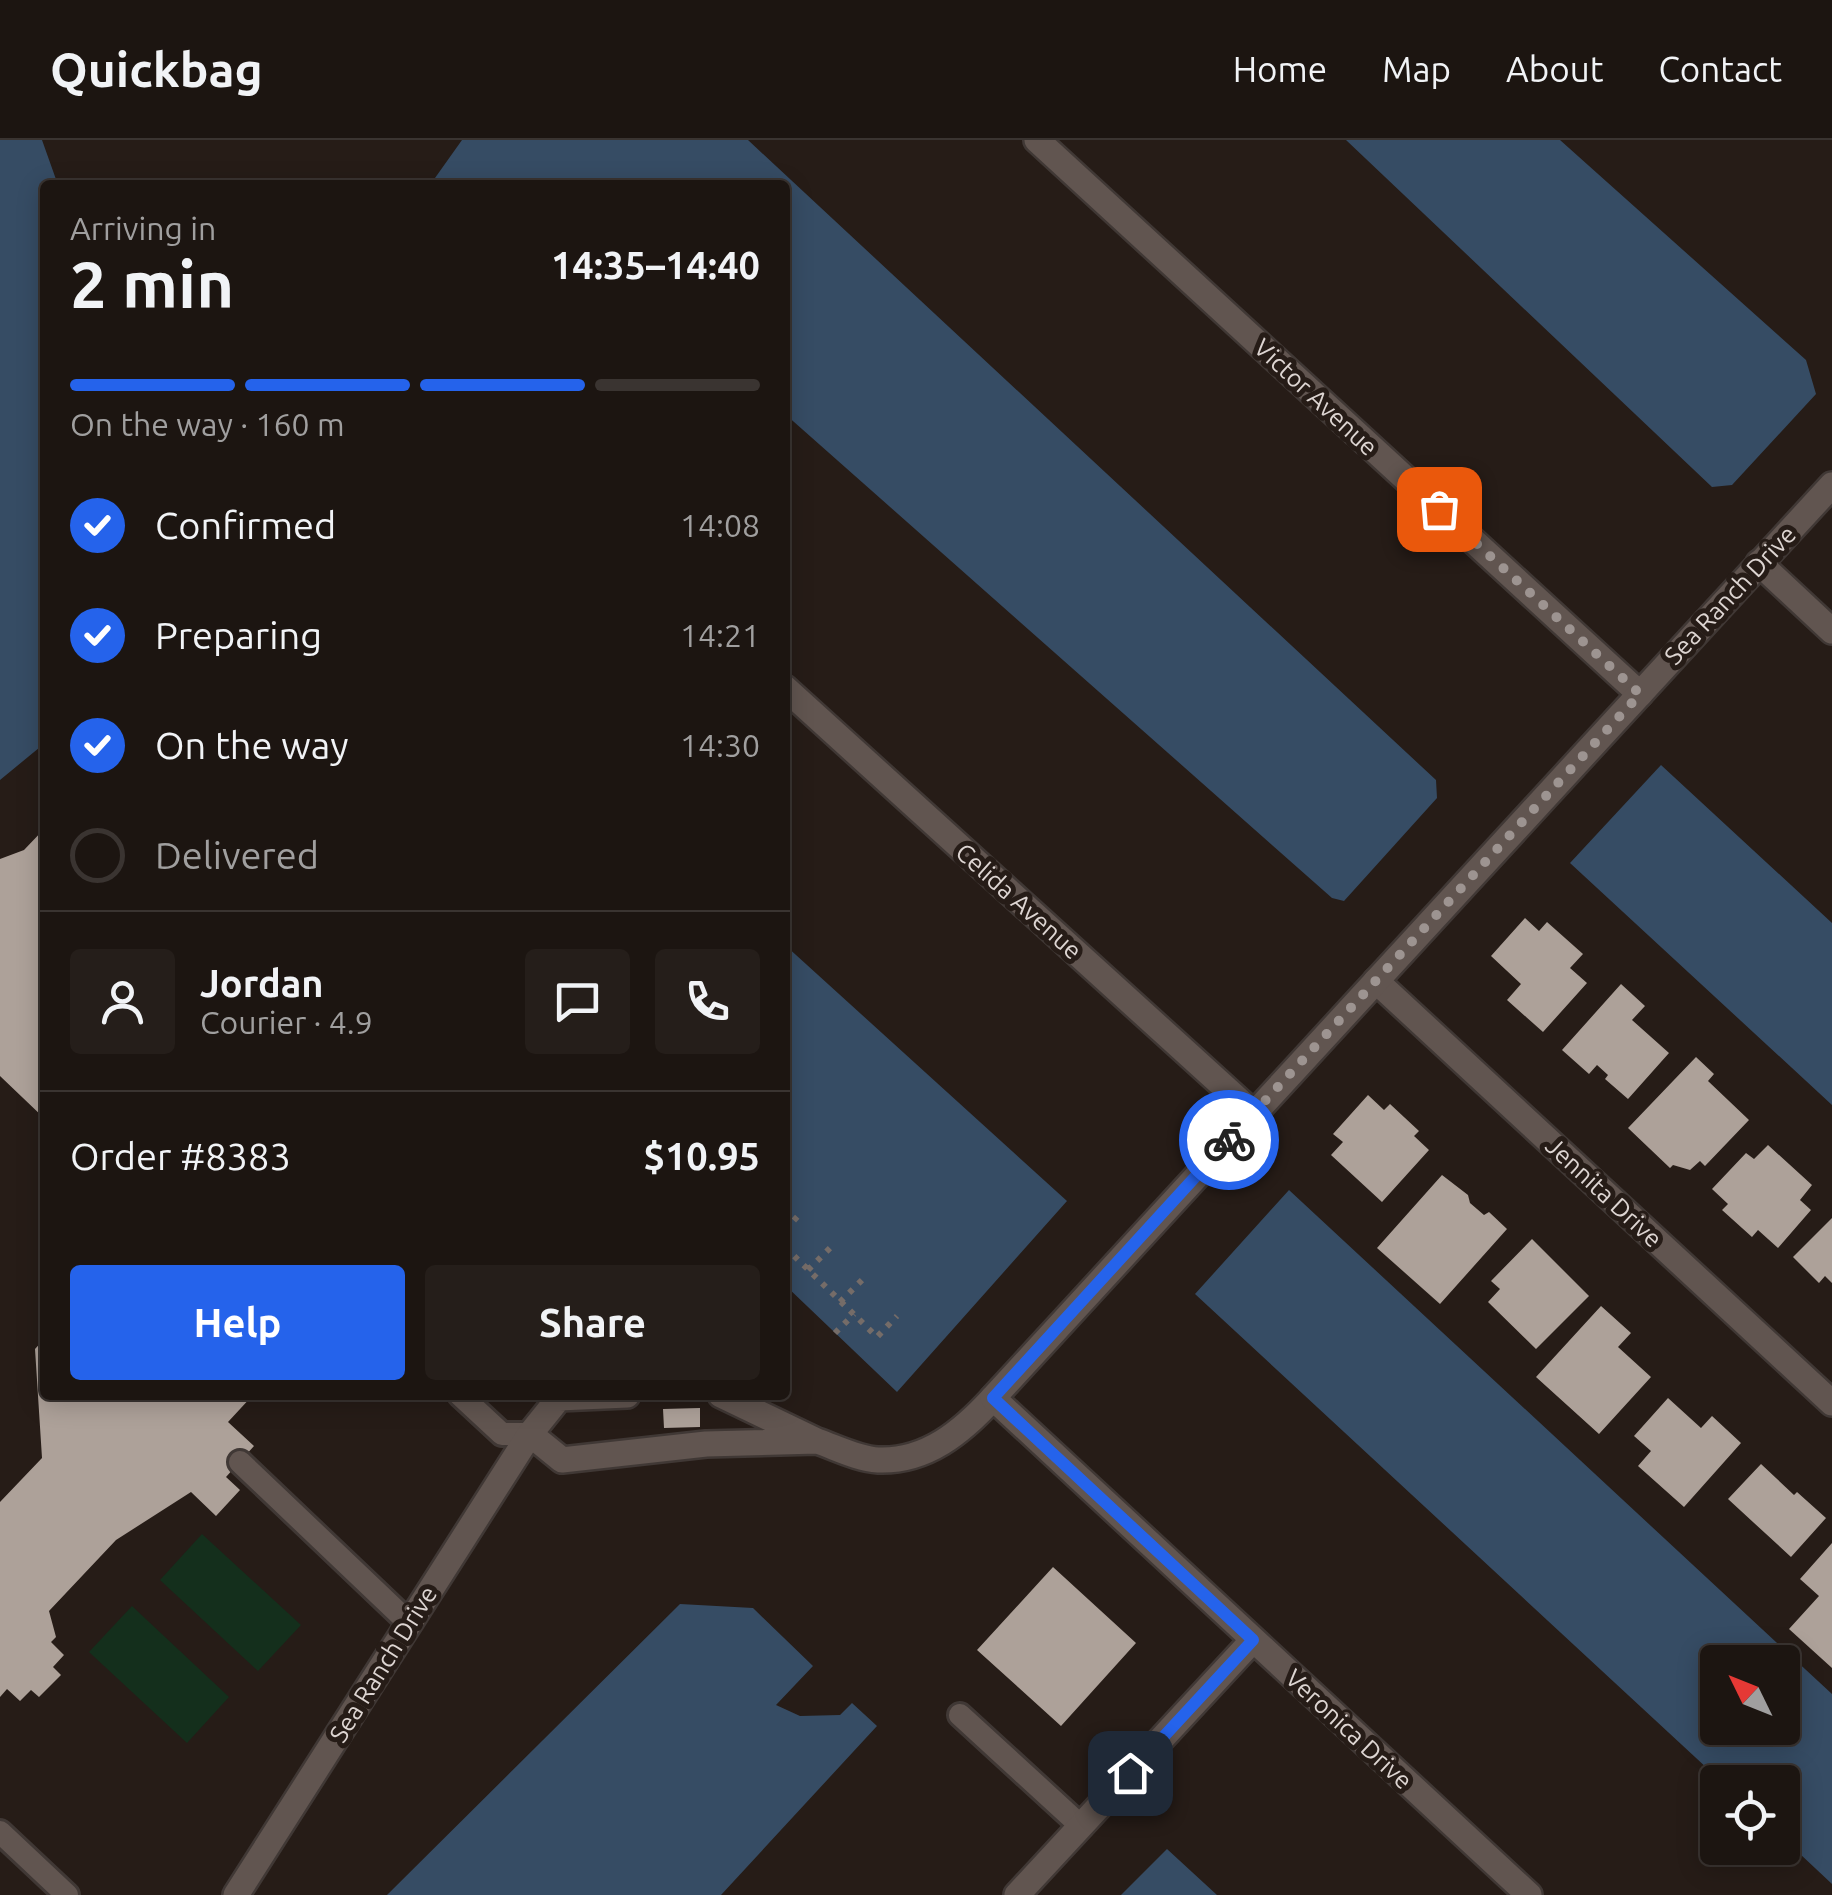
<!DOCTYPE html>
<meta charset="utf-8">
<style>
:root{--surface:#1c1511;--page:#251e1a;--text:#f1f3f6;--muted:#a09f9f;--line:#3a3431;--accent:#2563eb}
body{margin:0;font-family:Ubuntu,sans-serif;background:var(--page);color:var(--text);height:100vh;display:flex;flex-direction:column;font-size:38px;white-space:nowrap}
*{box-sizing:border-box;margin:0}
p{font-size:32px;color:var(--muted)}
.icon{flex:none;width:55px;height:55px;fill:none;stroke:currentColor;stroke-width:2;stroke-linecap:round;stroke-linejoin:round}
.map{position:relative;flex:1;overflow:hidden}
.panel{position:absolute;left:40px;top:40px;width:750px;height:1220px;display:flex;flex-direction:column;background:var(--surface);border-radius:10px;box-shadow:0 5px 25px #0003,0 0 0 2px var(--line)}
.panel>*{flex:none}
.needle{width:65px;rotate:313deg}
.buttons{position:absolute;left:1700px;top:1505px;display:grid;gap:20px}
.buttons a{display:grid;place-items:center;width:100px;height:100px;border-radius:10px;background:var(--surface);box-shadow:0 5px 25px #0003,0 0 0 2px var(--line);font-size:50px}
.pin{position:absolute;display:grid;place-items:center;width:85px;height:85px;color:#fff;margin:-42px;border-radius:20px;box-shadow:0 5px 15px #0006}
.courier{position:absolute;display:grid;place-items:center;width:100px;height:100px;margin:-50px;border:8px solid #2563eb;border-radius:50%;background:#fff;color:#222;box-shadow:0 2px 12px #0007}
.headline em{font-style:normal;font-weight:700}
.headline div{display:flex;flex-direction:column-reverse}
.headline{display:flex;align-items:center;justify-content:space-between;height:170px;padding:0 30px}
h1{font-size:65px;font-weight:700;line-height:75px}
.bar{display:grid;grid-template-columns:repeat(4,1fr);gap:15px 10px;align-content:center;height:120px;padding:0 30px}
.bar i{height:12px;border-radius:8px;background:var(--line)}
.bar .on{background:var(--accent)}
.bar p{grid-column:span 4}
.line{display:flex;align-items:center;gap:25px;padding:0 30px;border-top:2px solid var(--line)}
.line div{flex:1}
.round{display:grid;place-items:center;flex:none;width:105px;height:105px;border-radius:10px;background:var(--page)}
ol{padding:0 30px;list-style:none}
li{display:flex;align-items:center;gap:30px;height:110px}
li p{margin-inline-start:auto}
li .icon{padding:10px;border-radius:50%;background:var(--accent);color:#fff;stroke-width:4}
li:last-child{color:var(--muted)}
li i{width:55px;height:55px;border:5px solid var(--line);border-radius:50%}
.primary-button{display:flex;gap:20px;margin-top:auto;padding:20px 30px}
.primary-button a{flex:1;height:115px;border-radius:10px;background:var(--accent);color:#fff;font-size:40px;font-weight:700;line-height:115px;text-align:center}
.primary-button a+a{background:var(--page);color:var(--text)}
header{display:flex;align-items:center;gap:60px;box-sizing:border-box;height:140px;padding:0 50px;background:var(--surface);border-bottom:2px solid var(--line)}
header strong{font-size:48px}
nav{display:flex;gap:55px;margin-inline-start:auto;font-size:35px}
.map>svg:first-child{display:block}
</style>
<header>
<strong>Quickbag</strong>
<nav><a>Home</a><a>Map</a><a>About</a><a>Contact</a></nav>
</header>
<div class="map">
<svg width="1832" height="1755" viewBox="0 0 1832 1755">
<rect width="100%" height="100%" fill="#261c17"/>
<!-- green -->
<path fill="#142f1c" d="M202,1394l99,91 -43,46 -98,-91z
M132,1466l97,91 -42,46 -98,-91z"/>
<!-- water -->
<path fill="#364c64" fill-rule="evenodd" d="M0,0h42l16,45h-13v558l-45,37z
M462,0h286l688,640 1,18 -93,103 -12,-3 -547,-484v-229h-355z
M1346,0h214l246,220 10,34 -84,91 -20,2z
M1661,625l171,158v182l-262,-242z
M785,805l282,256 -170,191 -112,-107z
M1289,1050l543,504v190l-49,-46 -1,-56h-60l-527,-488zM1718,1522h64v66h-64z
M680,1464l73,4 60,58 -37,39 24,11 40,-1 12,-12 25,23 -156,169h-334z
M1167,1709l50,46h-96z"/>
<!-- building -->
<path fill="#ada199" d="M45,688v291l-45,-43v-217l24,-9z
M1525,778l14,13 8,-9 36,32 -13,14 17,15 -44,49 -36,-32 14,-16 -30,-28z
M1621,844l24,22 -13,14 37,33 -41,46 -23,-20 3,-4 -11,-10 -8,9 -27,-24z
M1696,917l18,17 -6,7 41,39 -44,46 -5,-5 -10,9 -17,-5 -3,3 -42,-40z
M1368,955l16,15 6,-6 29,27 -5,5 15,14 -47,52 -51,-47 12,-13 -10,-8z
M1768,1005l44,40 -12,15 11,10 -33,38 -20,-18 -6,7 -30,-27 6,-6 -16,-15 34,-36 8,6z
M1442,1035l26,20 2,8 14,12 5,-3 18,17 -67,75 -63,-56z
M1832,1078v65l-7,-7 -6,7 -26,-26z
M1532,1099l57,57 -53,53 -48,-47 12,-13 -9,-8z
M1601,1166l30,27 -13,14 33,30 -52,57 -63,-57z
M45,1198v57h208l-25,27 26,24 -28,31 14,13 -24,26 -25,-24 -75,48 -67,71 7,26 -5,5 13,13 -11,12 8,8 -22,22 -8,-7 -11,11 -13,-12 -7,8v-195l42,-44 -7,-109z
M1668,1258l33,30 11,-12 29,27 -57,64 -46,-41 13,-15 -17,-15z
M700,1268v19l-36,1 -1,-19z
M1761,1324l33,31 3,-3 29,26 -35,39 -63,-58z
M1832,1403v125l-43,-39 30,-33 -19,-17z
M1053,1427l83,76 -75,83 -84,-76z"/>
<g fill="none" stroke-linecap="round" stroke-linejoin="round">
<!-- service casing -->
<g stroke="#403835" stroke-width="28">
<path id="service" d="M460,1255l42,39h28
M240,1322l169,161
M960,1575l121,111
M0,1692l67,63"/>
</g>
<!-- minor casing -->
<g stroke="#403835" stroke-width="30">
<path id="minor" d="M1037,0l603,554
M1759,423l73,68
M785,548l469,426
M1376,841l456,422
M627,1255l-68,3 -29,36 32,26 144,-16 111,-3 -96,-46
M817,1301c18,6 41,18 61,19 48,2 84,-28 115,-62l536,497
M236,1755l294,-461
M1017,1755l236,-255"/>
</g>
<!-- tertiary casing -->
<g stroke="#403835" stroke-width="30">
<path id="tertiary" d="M993,1258l839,-913"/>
</g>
<!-- path -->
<path stroke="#756c68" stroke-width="6" stroke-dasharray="5 8" stroke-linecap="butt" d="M785,1090l13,-14
M785,1107l92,90 20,-21
M808,1130l22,-22
M840,1162l23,-23
M835,1193l19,-19"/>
<!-- service -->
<use href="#service" stroke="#615550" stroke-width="22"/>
<!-- minor -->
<use href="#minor" stroke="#615550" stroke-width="25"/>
<!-- tertiary -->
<use href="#tertiary" stroke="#615550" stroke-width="25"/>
</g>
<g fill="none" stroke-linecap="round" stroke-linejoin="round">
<!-- done -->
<path stroke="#9d9491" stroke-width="10" stroke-dasharray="0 18" d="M1229,1000l411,-446 -201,-185"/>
<!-- route -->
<path stroke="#2563eb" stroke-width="12" d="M1130,1633l123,-133 -260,-242 236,-258"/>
</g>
<g text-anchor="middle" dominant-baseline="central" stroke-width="10" stroke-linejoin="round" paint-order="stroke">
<!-- street labels -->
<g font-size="25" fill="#ddd5d2" stroke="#261c17">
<text transform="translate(1316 257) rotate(43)">Victor Avenue</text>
<text transform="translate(1730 455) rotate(-47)">Sea Ranch Drive</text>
<text transform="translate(1019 761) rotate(42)">Celida Avenue</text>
<text transform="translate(1604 1052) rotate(43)">Jennita Drive</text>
<text transform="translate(383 1524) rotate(-58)">Sea Ranch Drive</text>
<text transform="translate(1349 1589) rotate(43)">Veronica Drive</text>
</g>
</g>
</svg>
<div class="buttons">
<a><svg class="needle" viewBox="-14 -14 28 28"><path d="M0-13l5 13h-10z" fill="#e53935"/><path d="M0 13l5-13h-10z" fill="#a09f9f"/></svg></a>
<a><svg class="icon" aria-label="locate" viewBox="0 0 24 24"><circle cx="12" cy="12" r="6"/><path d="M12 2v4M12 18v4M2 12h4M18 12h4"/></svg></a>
</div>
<div class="pin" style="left:1439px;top:369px;background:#ea580c"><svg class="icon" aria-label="bag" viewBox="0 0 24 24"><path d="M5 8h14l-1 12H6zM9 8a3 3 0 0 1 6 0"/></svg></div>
<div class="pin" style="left:1130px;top:1633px;background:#1f2937"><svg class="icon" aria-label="home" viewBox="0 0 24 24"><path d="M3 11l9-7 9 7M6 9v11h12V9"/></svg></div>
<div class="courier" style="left:1229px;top:1000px"><svg class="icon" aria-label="bike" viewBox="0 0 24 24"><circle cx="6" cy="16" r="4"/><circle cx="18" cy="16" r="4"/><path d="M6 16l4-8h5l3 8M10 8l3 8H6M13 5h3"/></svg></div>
<section class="panel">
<div class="headline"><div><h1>2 min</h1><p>Arriving in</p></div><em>14:35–14:40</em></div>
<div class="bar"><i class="on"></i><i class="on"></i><i class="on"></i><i></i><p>On the way · 160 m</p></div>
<ol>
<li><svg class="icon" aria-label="check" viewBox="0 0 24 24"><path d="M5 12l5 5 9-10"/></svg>Confirmed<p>14:08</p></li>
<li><svg class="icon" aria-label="check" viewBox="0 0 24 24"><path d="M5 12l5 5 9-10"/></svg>Preparing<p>14:21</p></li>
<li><svg class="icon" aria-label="check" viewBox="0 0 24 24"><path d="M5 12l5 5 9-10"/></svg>On the way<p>14:30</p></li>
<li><i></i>Delivered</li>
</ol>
<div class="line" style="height:180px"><a class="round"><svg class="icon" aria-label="person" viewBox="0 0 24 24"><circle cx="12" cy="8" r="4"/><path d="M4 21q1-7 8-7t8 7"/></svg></a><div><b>Jordan</b><p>Courier · 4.9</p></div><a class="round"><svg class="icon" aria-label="chat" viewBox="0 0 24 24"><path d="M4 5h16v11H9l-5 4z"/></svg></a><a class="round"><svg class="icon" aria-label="phone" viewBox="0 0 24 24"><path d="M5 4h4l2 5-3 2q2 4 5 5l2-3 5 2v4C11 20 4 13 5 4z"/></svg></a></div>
<div class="line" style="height:130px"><div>Order #8383</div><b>$10.95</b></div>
<div class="primary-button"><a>Help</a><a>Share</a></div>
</section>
</div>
